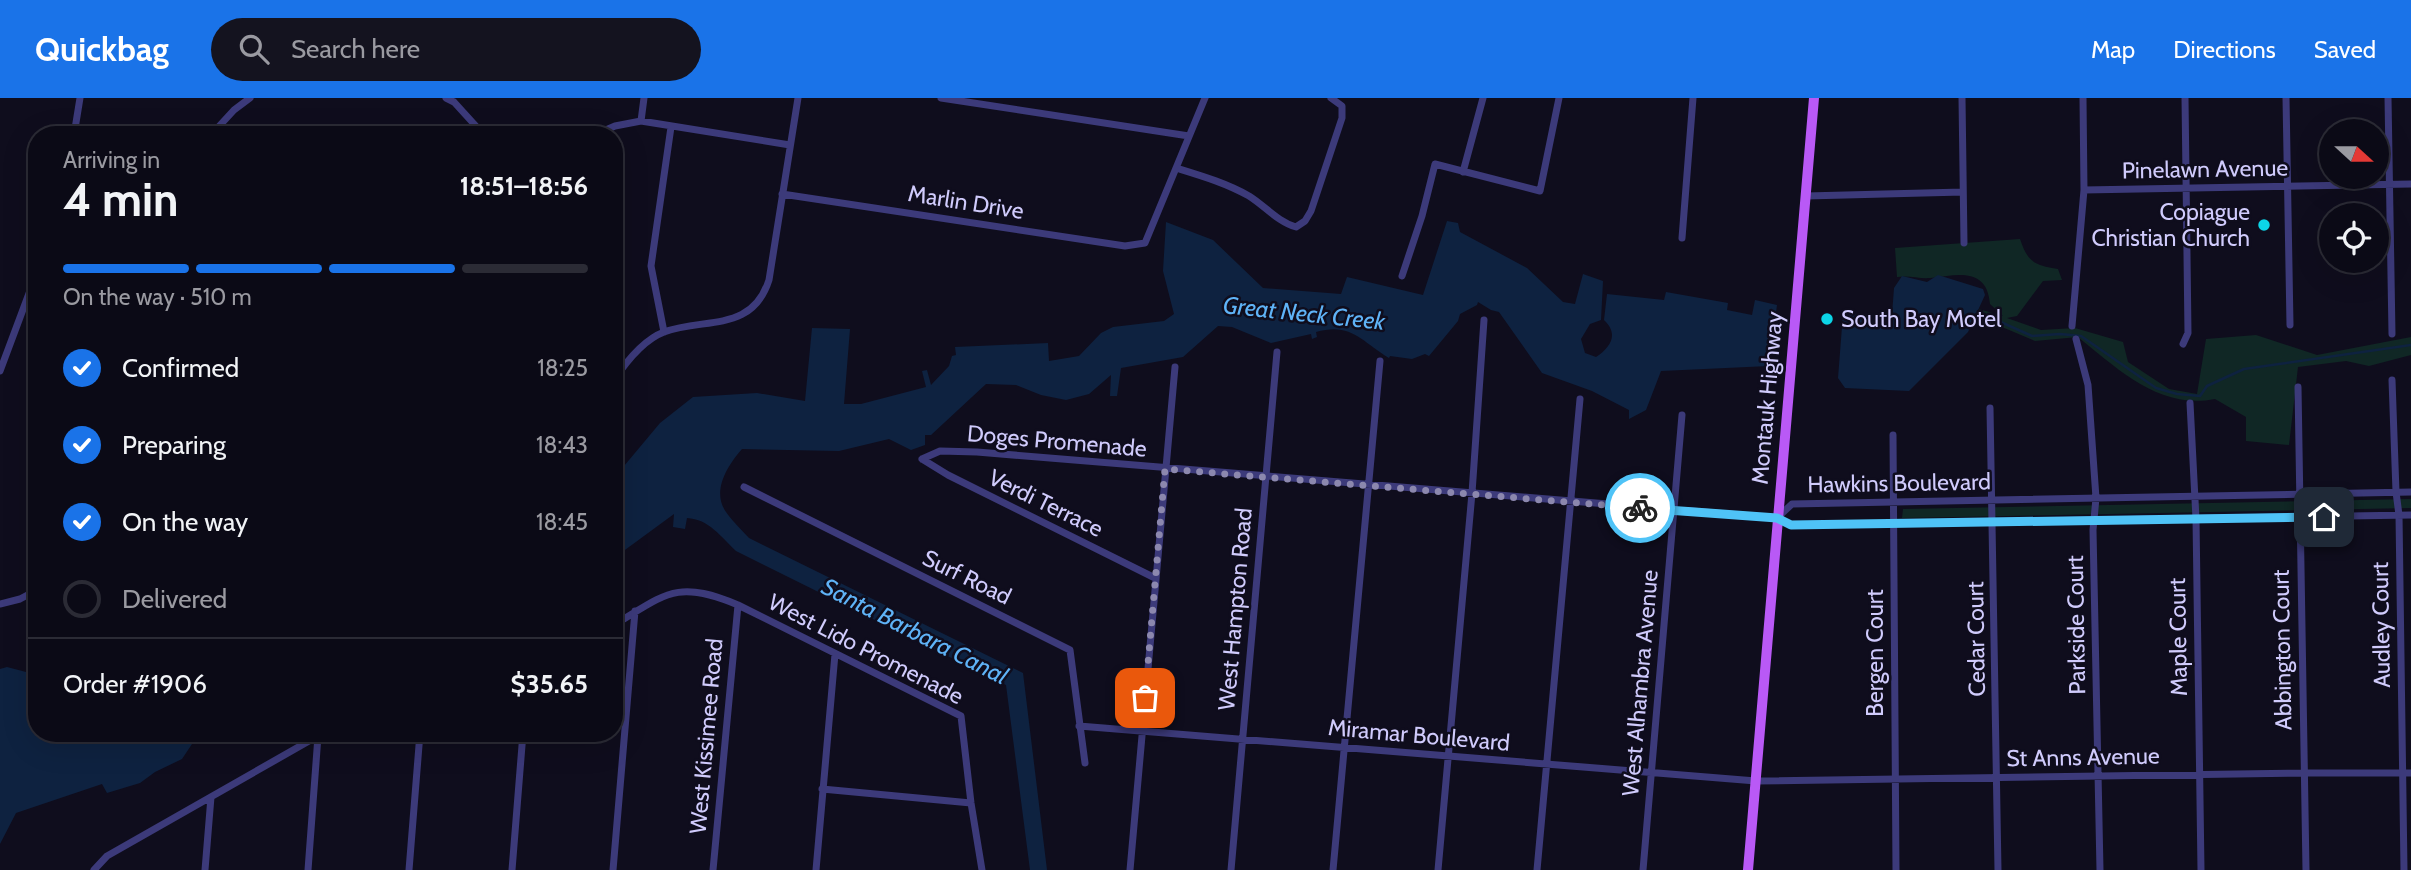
<!DOCTYPE html>
<meta charset="utf-8">
<style>
:root{--surface:#0b0a16;--page:#14131f;--text:#f1f3f6;--muted:#9a9aa1;--line:#2b2b35;--accent:#1a73e8}
body{margin:0;font-family:Cabin,sans-serif;background:var(--page);color:var(--text);height:100vh;display:flex;flex-direction:column;font-size:26px;white-space:nowrap}
*{box-sizing:border-box;margin:0}
p{font-size:23px;color:var(--muted)}
.icon{flex:none;width:38px;height:38px;fill:none;stroke:currentColor;stroke-width:2;stroke-linecap:round;stroke-linejoin:round}
.map{position:relative;flex:1;overflow:hidden}
.panel{position:absolute;left:28px;top:28px;width:595px;height:616px;display:flex;flex-direction:column;background:var(--surface);border-radius:28px;box-shadow:0 7px 28px #0002,0 0 0 2px var(--line)}
.panel>*{flex:none}
.needle{width:46px;rotate:111deg}
.tools{position:absolute;left:2319px;top:21px;display:grid;gap:14px}
.tools a{display:grid;place-items:center;width:70px;height:70px;border-radius:50%;background:var(--surface);box-shadow:0 7px 28px #0002,0 0 0 2px var(--line);font-size:35px}
.pin{position:absolute;display:grid;place-items:center;width:60px;height:60px;color:#fff;margin:-30px;border-radius:14px;box-shadow:0 4px 10px #0006}
.courier{position:absolute;display:grid;place-items:center;width:70px;height:70px;margin:-35px;border:5px solid #4fc3f7;border-radius:50%;background:#fff;color:#222;box-shadow:0 2px 9px #0007}
.head em{font-style:normal;font-weight:700}
.head div{display:flex;flex-direction:column-reverse}
.head{display:flex;align-items:center;justify-content:space-between;height:119px;padding:0 35px}
h1{font-size:46px;font-weight:700;line-height:52px}
.bar{display:grid;grid-template-columns:repeat(4,1fr);gap:10px 7px;align-content:center;height:84px;padding:0 35px}
.bar i{height:9px;border-radius:5px;background:var(--line)}
.bar .current{background:var(--accent)}
.bar p{grid-column:span 4}
.line{display:flex;align-items:center;gap:18px;padding:0 35px;border-top:2px solid var(--line)}
.line div{flex:1}
ol{padding:0 35px;list-style:none}
li{display:flex;align-items:center;gap:21px;height:77px}
li p{margin-inline-start:auto}
li .icon{padding:7px;border-radius:50%;background:var(--accent);color:#fff;stroke-width:4}
li:last-child{color:var(--muted)}
li i{width:38px;height:38px;border:4px solid var(--line);border-radius:50%}
header{display:flex;align-items:center;gap:42px;box-sizing:border-box;height:98px;padding:0 35px;background:var(--accent);color:#fff}
header strong{font-size:33px}
nav{display:flex;gap:38px;margin-inline-start:auto;font-size:24px}
.search{width:490px;height:63px;background:var(--page);display:flex;align-items:center;gap:18px;box-sizing:border-box;padding:0 24px;border-radius:38px;color:var(--muted);font-size:26px}
.map>svg:first-child{display:block}
</style>
<header>
<strong>Quickbag</strong>
<div class="search"><svg class="icon" aria-label="search" viewBox="0 0 24 24"><circle cx="10" cy="10" r="6"/><path d="M15 15l6 6"/></svg>Search here</div>
<nav><a>Map</a><a>Directions</a><a>Saved</a></nav>
</header>
<div class="map">
<svg width="2411" height="772" viewBox="0 0 2411 772">
<rect width="100%" height="100%" fill="#0f0d1d"/>
<!-- green -->
<path fill="#102725" d="M2020,141c8,24 15,26 38,30l4,11 -19,1 -26,35 -10,2 34,12 34,-2 48,14 5,20 41,27 28,5 9,-55 50,-4 61,20 94,-18v18l-42,11 -23,-5 -48,6 -9,78 -43,-4v-24l-31,-18c-56,11 -97,-30 -137,-62l-43,4 -59,-25 3,-7 24,7 -13,-12c-3,-38 -34,-29 -60,-26 -11,1 -21,-3 -33,-1l-2,-29z
M2411,401v9l-509,10 1,-9z"/>
<!-- water -->
<path fill="#0e2240" d="M1447,123l11,2 2,9 67,36 36,34 12,2 8,-30 20,7 -2,39 -11,4 -9,15 4,14 11,4c15,-10 23,-23 8,-37l3,-26 57,6 2,-8 62,11 -1,7 25,5 3,-15 22,5 -3,23 4,3 -2,19 -8,1 1,15 -108,5 -15,39 -17,9v-9l-37,-19 -50,-18 -43,-61 -8,-2 -13,-8 -1,3 -17,9 -2,7 -29,35 -4,-2 -13,5 -22,-3 -1,2c-28,-17 -38,-36 -73,-26l1,5 -5,2 -1,-5 -40,9 -39,-16 -14,-1 -35,31 -62,11 -4,28h-7l1,-21 -22,19 -23,6 -25,-5 -25,-10 -30,-1 -55,51h-6v10l-14,5 -22,-11 -50,12 -97,-2c-14,16 -31,42 -16,63 6,9 15,17 23,26l274,135 24,197h-17l-24,-185 -270,-134c-15,-14 -27,-32 -49,-33l-2,11 -12,-2 1,-13 -60,44v-80l46,-55 33,-26 64,-4 48,8 7,-73 38,1 -6,75h17l65,-17 -4,-16 5,-1 4,15 18,-19 3,-10 4,-1 -1,-8 93,-4 1,18 30,-5 22,-23 12,-6 51,-6 10,-7 -11,-43 3,-49 47,18 50,48 78,6 6,-17 76,18z
M1938,177l45,14 2,6 -17,37 -59,59 -64,-3 -7,-10 5,-64 49,1 2,-27 8,-12 25,6z
M37,568v67h169l-14,11 -10,15 -27,13 -15,11 -33,10 -5,-9 -86,29 -16,31v-175l7,-2 19,5z"/>
<g fill="none" stroke-linecap="round" stroke-linejoin="round">
<!-- stream -->
<path stroke="#0e2240" stroke-width="2.5" d="M1976,213l56,25 28,-2 21,2 75,52 21,6 23,2 7,-10 37,-17 167,-24"/>
<!-- minor -->
<path stroke="#3c3a7a" stroke-width="7" d="M446,0l8,4 30,33
M941,0l248,38
M1962,0l2,145
M2286,0l4,227
M2388,0l4,236
M641,23l3,-23
M74,37l6,-37
M211,37l23,-25 16,-12
M594,37l21,-9 26,-5 149,24
M1176,70c26,8 50,15 73,28 16,10 29,26 47,31l9,-6 6,-10 31,-93v-12l-11,-8
M1463,74l20,-74
M2084,92l327,-6
M782,96l343,52 20,-3 60,-145
M1806,98l157,-4
M1682,140l11,-140
M1402,178l20,-60 13,-52 105,27 19,-93
M2072,228l12,-136 -1,-92
M664,234l-13,-66 20,-139
M2076,241l12,46 8,113 -3,32 7,340
M2183,246l5,-11 -3,-235
M0,273l37,-99
M614,282c12,-18 29,-40 50,-48 41,-15 88,1 105,-52l29,-182
M2392,282l4,112 3,23 5,355
M2298,289l8,483
M2190,305l6,116 5,351
M1990,310l8,462
M1893,337l3,435
M922,361l18,-8 37,1 800,66 14,7 620,-10
M922,361l26,16 207,103
M744,389l326,163 15,113
M1777,420l15,-14 619,-12
M0,506l20,-5 17,-9
M614,527c52,-31 62,-46 124,-20l223,111 10,87 11,67
M1079,628l677,55 548,-8h107
M822,691l149,14
M94,772l13,-14 216,-123
M205,772l6,-73
M308,772l10,-134
M409,772l11,-137
M512,772l11,-137
M613,772l22,-259
M713,772l25,-265
M816,772l19,-216
M1130,772l45,-503
M1231,772l46,-518
M1333,772l47,-509
M1438,772l34,-377 12,-173
M1537,772l43,-471
M1643,772l39,-455"/>
<!-- primary -->
<path stroke="#b959f6" stroke-width="10" d="M1748,772l66,-772"/>
</g>
<g fill="none" stroke-linecap="round" stroke-linejoin="round">
<!-- done -->
<path stroke="#8c88ae" stroke-width="7" stroke-dasharray="0 12.6" d="M1145,600l20,-229 475,39"/>
<!-- route -->
<path stroke="#4fc3f7" stroke-width="9" d="M1640,410l137,10 14,7 533,-8"/>
</g>
<!-- markers -->
<g fill="#0cd5e7" stroke="#0f0d1d" stroke-width="2.5">
<circle cx="2264" cy="127" r="7"/>
<circle cx="1827" cy="221" r="7"/>
</g>
<g text-anchor="middle" dominant-baseline="central" stroke-width="5" stroke-linejoin="round" paint-order="stroke">
<!-- street labels -->
<g font-size="23" fill="#d0cbfc" stroke="#0f0d1d">
<text transform="translate(2205 71) rotate(-1)">Pinelawn Avenue</text>
<text transform="translate(966 104) rotate(9)">Marlin Drive</text>
<text transform="translate(1767 300) rotate(-85)">Montauk Highway</text>
<text transform="translate(1057 343) rotate(5)">Doges Promenade</text>
<text transform="translate(1899 385) rotate(-1)">Hawkins Boulevard</text>
<text transform="translate(1046 405) rotate(26)">Verdi Terrace</text>
<text transform="translate(967 479) rotate(26)">Surf Road</text>
<text transform="translate(1235 511) rotate(-85)">West Hampton Road</text>
<text transform="translate(2076 527) rotate(-91)">Parkside Court</text>
<text transform="translate(2381 527) rotate(-91)">Audley Court</text>
<text transform="translate(2178 539) rotate(-91)">Maple Court</text>
<text transform="translate(1976 541) rotate(-91)">Cedar Court</text>
<text transform="translate(866 551) rotate(27)">West Lido Promenade</text>
<text transform="translate(2282 552) rotate(-91)">Abbington Court</text>
<text transform="translate(1875 555) rotate(-90)">Bergen Court</text>
<text transform="translate(1640 585) rotate(-85)">West Alhambra Avenue</text>
<text transform="translate(1419 637) rotate(5)">Miramar Boulevard</text>
<text transform="translate(706 638) rotate(-85)">West Kissimee Road</text>
<text transform="translate(2083 659) rotate(-1)">St Anns Avenue</text>
</g>
<!-- poi labels -->
<g font-size="23" fill="#d0cbfc" stroke="#0f0d1d" text-anchor="end">
<text x="2250" y="114">Copiague<tspan x="2250" dy="26">Christian Church</tspan></text>
<text x="1841" y="221" text-anchor="start">South Bay Motel</text>
</g>
<!-- water labels -->
<g font-size="24" font-style="italic" fill="#5fb3f7" stroke="#0f0d1d">
<text transform="translate(1304 215) rotate(6)">Great Neck Creek</text>
<text transform="translate(915 533) rotate(27)">Santa Barbara Canal</text>
</g>
</g>
</svg>
<div class="tools">
<a><svg class="needle" viewBox="-14 -14 28 28"><path d="M0-13l5 13h-10z" fill="#e53935"/><path d="M0 13l5-13h-10z" fill="#9a9aa1"/></svg></a>
<a><svg class="icon" aria-label="locate" viewBox="0 0 24 24"><circle cx="12" cy="12" r="6"/><path d="M12 2v4M12 18v4M2 12h4M18 12h4"/></svg></a>
</div>
<div class="pin" style="left:1145px;top:600px;background:#ea580c"><svg class="icon" aria-label="bag" viewBox="0 0 24 24"><path d="M5 8h14l-1 12H6zM9 8a3 3 0 0 1 6 0"/></svg></div>
<div class="pin" style="left:2324px;top:419px;background:#1f2937"><svg class="icon" aria-label="home" viewBox="0 0 24 24"><path d="M3 11l9-7 9 7M6 9v11h12V9"/></svg></div>
<div class="courier" style="left:1640px;top:410px"><svg class="icon" aria-label="bike" viewBox="0 0 24 24"><circle cx="6" cy="16" r="4"/><circle cx="18" cy="16" r="4"/><path d="M6 16l4-8h5l3 8M10 8l3 8H6M13 5h3"/></svg></div>
<section class="panel">
<div class="head"><div><h1>4 min</h1><p>Arriving in</p></div><em>18:51–18:56</em></div>
<div class="bar"><i class="current"></i><i class="current"></i><i class="current"></i><i></i><p>On the way · 510 m</p></div>
<ol>
<li><svg class="icon" aria-label="check" viewBox="0 0 24 24"><path d="M5 12l5 5 9-10"/></svg>Confirmed<p>18:25</p></li>
<li><svg class="icon" aria-label="check" viewBox="0 0 24 24"><path d="M5 12l5 5 9-10"/></svg>Preparing<p>18:43</p></li>
<li><svg class="icon" aria-label="check" viewBox="0 0 24 24"><path d="M5 12l5 5 9-10"/></svg>On the way<p>18:45</p></li>
<li><i></i>Delivered</li>
</ol>
<div class="line" style="height:91px"><div>Order #1906</div><b>$35.65</b></div>
</section>
</div>
